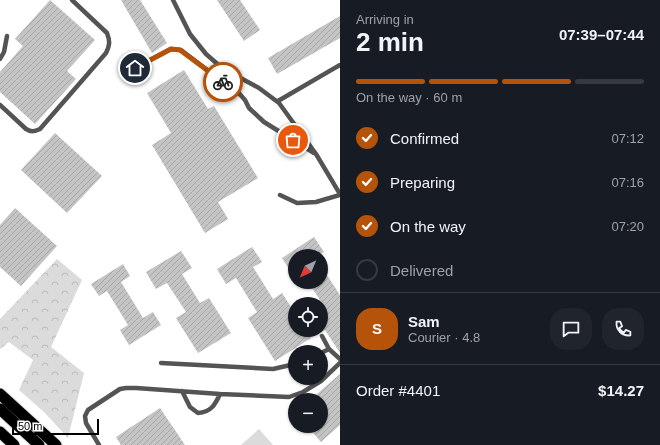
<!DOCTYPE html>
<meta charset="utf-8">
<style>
:root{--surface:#171b24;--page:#20242c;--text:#f1f3f6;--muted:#9ea1a6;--line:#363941;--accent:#b45309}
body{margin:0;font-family:Arial,sans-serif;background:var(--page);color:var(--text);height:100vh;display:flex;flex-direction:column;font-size:15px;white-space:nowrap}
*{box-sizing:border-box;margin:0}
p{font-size:13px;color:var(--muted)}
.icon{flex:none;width:22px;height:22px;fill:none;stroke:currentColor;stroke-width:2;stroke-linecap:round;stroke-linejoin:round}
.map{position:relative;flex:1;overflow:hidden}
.panel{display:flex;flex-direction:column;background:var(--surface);width:320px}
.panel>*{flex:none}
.needle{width:26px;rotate:224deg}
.buttons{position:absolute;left:288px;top:249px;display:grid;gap:8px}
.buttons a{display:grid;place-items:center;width:40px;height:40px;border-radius:50%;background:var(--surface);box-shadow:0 1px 3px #0004;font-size:20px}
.scale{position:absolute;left:12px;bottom:10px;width:87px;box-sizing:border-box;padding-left:4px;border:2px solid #000;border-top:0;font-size:11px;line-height:14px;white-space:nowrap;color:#000;-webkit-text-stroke:3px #fff;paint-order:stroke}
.pin{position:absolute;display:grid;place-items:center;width:34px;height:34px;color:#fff;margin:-17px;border:2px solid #fff;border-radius:50%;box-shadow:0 1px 4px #0007}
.courier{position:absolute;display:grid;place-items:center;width:40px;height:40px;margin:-20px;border:3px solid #b45309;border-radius:50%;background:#fff;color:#222;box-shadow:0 1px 5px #0007}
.overview em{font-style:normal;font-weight:600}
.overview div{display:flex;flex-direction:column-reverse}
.overview{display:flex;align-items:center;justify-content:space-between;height:68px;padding:0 16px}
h1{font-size:26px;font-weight:600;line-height:30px}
.bar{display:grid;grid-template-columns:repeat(4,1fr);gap:6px 4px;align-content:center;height:48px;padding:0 16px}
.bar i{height:5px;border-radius:3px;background:var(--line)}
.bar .active{background:var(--accent)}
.bar p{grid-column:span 4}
.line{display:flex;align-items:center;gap:10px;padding:0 16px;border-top:1px solid var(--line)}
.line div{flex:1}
.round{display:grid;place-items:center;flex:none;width:42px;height:42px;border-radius:16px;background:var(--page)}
ol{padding:0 16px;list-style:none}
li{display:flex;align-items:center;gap:12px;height:44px}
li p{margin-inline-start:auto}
li .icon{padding:4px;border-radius:50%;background:var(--accent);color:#fff;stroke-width:4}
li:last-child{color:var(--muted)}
li i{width:22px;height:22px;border:2px solid var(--line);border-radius:50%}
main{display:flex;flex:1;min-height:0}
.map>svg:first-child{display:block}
</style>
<main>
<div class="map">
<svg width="340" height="445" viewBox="0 0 340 445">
<defs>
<pattern id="forest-crowns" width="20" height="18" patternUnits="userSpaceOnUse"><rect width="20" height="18" fill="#dbdbdb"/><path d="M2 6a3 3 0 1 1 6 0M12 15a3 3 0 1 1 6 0" fill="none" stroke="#bababa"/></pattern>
<pattern id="building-hatch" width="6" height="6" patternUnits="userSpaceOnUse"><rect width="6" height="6" fill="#c4c4c4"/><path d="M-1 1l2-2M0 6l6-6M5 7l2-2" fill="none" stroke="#a7a7a7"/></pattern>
</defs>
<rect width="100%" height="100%" fill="#fff"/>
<!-- forest -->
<path fill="url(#forest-crowns)" d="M57,259l25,21 -31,67 33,26 -16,65 -24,-26 -25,-22 14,-30 -24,-18 -9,7v-30z"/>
<!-- garden -->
<path fill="#dbdbdb" d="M259,429l14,16h-32z"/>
<!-- building -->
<path fill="url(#building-hatch)" d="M50,0l45,40 -28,31 9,8 -41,45 -35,-32v-20l23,-26 -8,-7z
M121,0h19l27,43 -15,10z
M217,0h23l20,30 -16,11z
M340,16v22l-63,36 -9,-16z
M184,70l24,39 6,-3 44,72 -40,24 10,17 -23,14 -53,-88 19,-12 -24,-40z
M55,133l47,43 -35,37 -46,-43z
M15,208l42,38 -36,40 -21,-19v-42z
M314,237l10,15 -6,4h-23v9l-6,4 -7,-11z
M252,247l10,15 -9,5 20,32 9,-6 13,20v17h11l5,8 -36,23 -27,-43 9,-6 -21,-34 -10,6 -9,-15z
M181,251l11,17 -10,6 18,29 9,-5 22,35 -33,20 -22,-35 10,-6 -19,-29 -11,6 -10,-17z
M123,264l7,12 -9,6 22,36 10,-6 8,13 -32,20 -9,-15 8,-5 -21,-34 -8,5 -8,-12z
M321,266l19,29v58l-15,-23 -4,2 1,-29 -14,-21h13z
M340,374v51l-19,17 -14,-16h14v-26h-11z
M160,408l25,37h-64l-5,-8z"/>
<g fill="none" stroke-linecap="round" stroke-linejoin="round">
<!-- trunk casing -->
<g stroke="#dbdbdb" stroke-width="13">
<path id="trunk" d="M0,394l56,51
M0,409l39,36
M0,432l14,13"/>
</g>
<!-- service -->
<path stroke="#545454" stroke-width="4.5" d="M173,0l17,34 16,20 16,14 37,20 20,15 37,51 24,40
M0,59l4,-7 3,-16
M135,68l36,-19 10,1 42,32 14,9 8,9 4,8 15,14 50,31
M278,101l62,-36
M0,105l26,24c5,3 8,3 14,0l66,-76c4,-8 4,-12 1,-20l-35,-33
M280,195l17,8 19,-1 24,-7
M322,336l7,13
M321,353l8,-4 11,10
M161,363l112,6 22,-5
M182,391l8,16 8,6c13,-1 17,-8 22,-19
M99,445l-13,-22 -1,-7 3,-6 32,-21 6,-1h10l84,6 69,3 14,-5 18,-11 19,-18"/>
<!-- trunk -->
<use href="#trunk" stroke="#000" stroke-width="11"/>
</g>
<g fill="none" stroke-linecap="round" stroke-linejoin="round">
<!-- done -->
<path stroke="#595959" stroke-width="4" stroke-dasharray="0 7.2" d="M223,82l14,9 8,9 4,8 15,14 29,18"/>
<!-- route -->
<path stroke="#b45309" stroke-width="5" d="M135,68l36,-19 9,1 43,32"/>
</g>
</svg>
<div class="buttons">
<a><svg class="needle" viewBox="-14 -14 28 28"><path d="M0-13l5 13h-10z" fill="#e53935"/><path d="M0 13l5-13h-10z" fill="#9ea1a6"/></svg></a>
<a><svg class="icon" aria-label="locate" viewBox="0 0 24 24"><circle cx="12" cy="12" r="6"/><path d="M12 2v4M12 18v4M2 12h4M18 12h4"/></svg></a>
<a>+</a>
<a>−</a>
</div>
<div class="scale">50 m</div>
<div class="pin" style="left:293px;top:140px;background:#ea580c"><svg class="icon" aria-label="bag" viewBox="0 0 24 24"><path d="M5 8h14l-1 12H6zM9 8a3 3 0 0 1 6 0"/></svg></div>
<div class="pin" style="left:135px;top:68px;background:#1f2937"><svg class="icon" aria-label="home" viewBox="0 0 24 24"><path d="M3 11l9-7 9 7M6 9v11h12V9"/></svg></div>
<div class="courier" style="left:223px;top:82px"><svg class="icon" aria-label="bike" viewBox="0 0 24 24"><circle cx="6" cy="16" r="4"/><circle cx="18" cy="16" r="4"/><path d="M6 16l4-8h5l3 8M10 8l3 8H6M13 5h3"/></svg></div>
</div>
<section class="panel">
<div class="overview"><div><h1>2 min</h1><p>Arriving in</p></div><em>07:39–07:44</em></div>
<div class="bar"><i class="active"></i><i class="active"></i><i class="active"></i><i></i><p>On the way · 60 m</p></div>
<ol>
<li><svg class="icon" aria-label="check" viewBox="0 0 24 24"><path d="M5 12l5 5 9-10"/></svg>Confirmed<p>07:12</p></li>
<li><svg class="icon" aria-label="check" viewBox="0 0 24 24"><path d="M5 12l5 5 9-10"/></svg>Preparing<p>07:16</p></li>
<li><svg class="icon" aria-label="check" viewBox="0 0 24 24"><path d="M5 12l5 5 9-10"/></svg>On the way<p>07:20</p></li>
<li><i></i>Delivered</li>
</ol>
<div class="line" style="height:72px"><b class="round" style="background:var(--accent);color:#fff">S</b><div><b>Sam</b><p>Courier · 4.8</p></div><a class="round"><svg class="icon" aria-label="chat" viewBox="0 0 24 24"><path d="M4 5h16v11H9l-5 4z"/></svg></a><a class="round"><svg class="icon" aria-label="phone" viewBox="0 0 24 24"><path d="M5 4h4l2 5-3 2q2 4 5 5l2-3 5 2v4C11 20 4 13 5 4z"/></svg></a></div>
<div class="line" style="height:52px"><div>Order #4401</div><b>$14.27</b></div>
</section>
</main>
